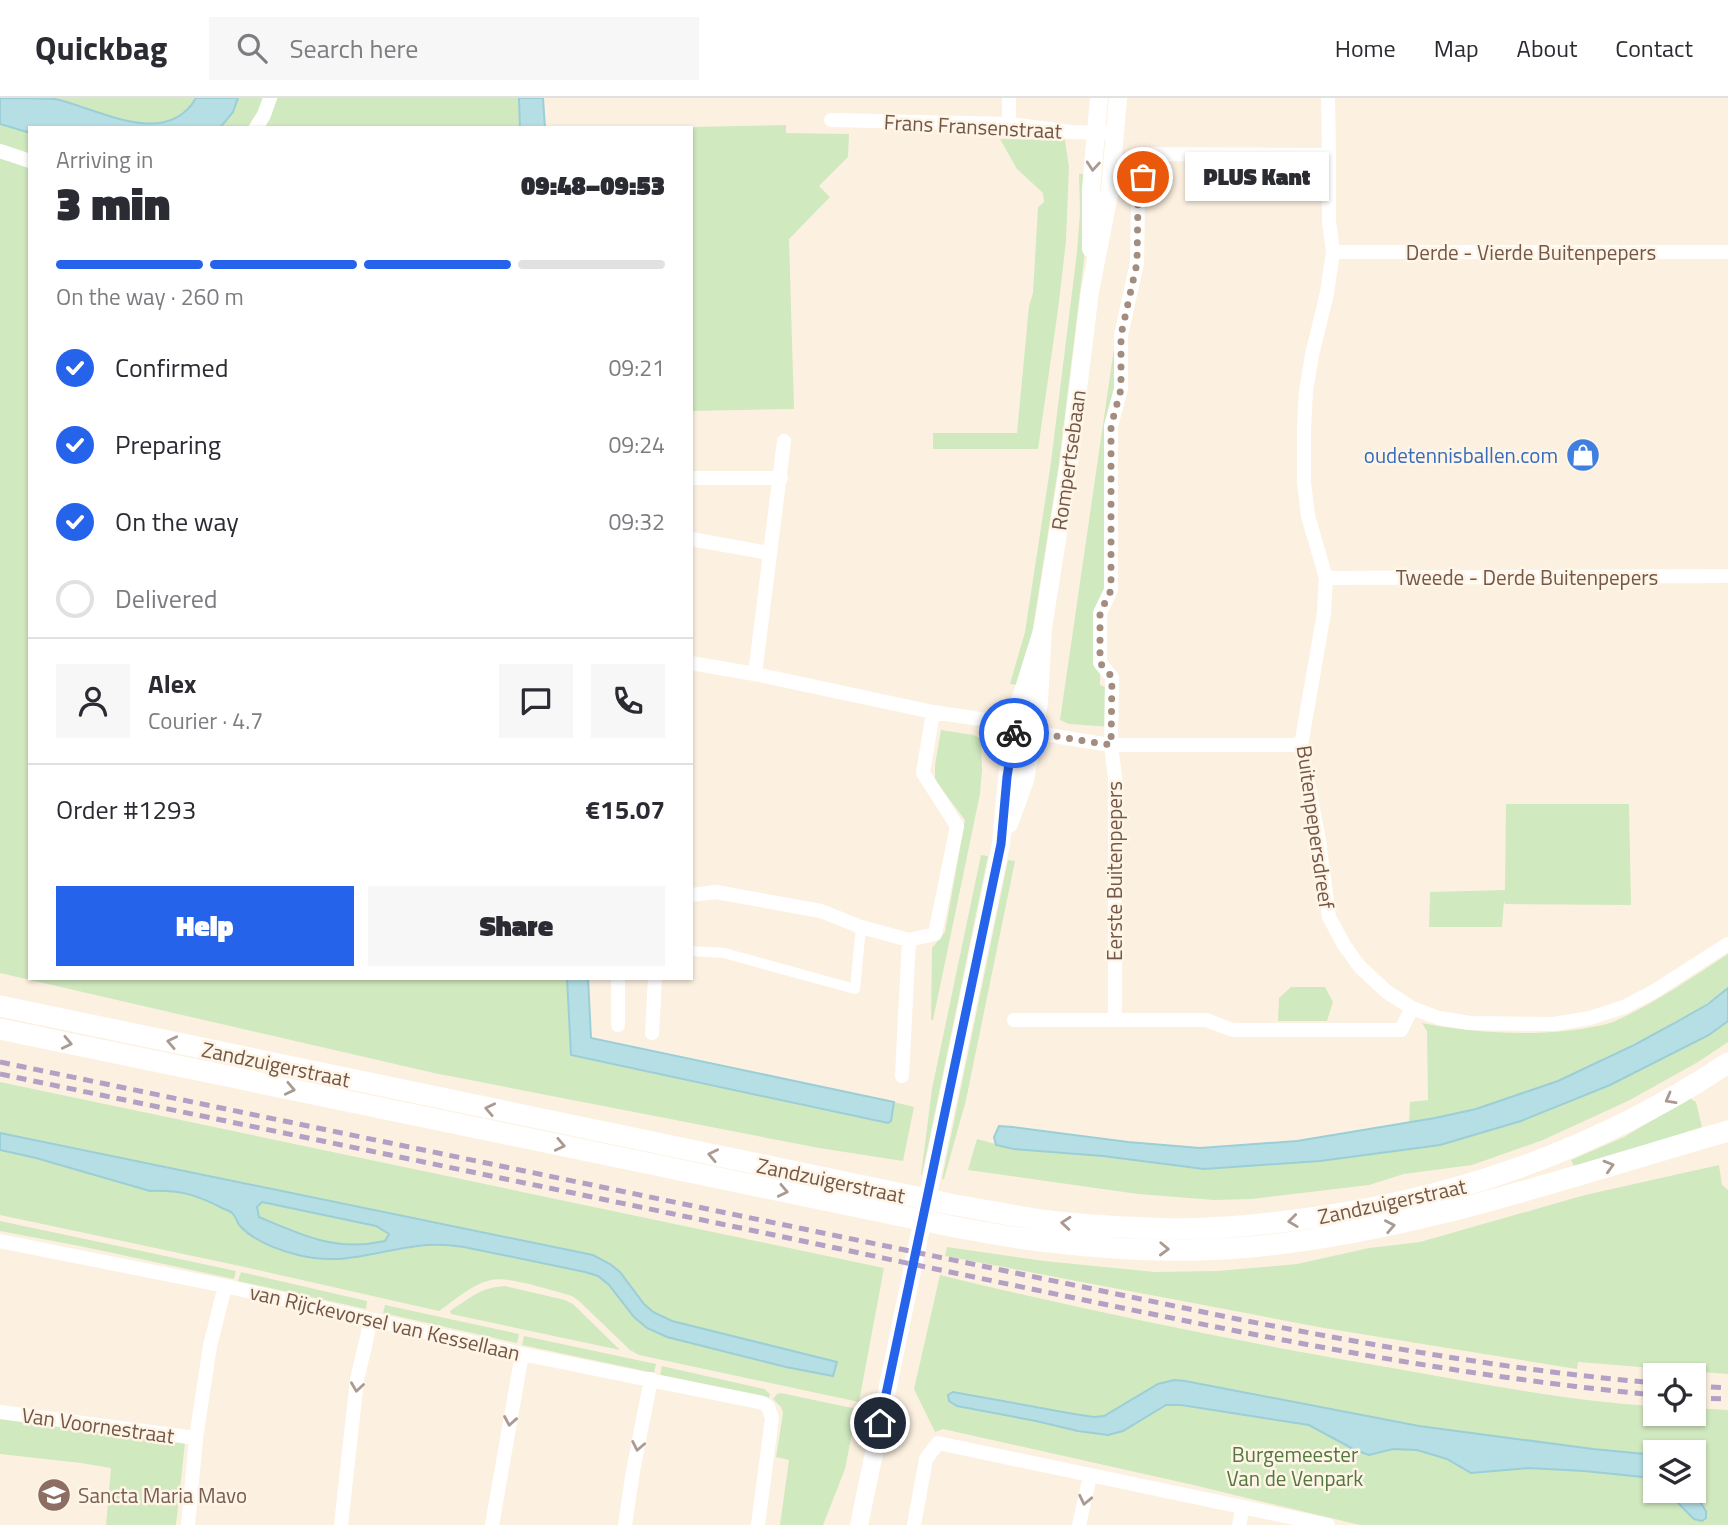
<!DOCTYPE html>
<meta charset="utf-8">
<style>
:root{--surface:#fff;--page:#f7f7f7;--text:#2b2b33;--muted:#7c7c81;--line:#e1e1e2;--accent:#2563eb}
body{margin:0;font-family:"Titillium Web",sans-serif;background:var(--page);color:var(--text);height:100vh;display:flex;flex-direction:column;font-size:26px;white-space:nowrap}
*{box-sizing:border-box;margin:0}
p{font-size:23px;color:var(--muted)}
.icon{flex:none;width:38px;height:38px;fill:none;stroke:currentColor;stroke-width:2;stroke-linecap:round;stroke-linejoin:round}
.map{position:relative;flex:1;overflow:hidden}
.details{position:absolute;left:28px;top:28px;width:665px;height:854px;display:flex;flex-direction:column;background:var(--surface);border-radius:0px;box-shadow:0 2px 5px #0004}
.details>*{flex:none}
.buttons{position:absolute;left:1643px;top:1265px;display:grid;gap:14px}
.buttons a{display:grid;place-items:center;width:63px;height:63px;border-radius:0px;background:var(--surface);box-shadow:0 2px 5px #0004;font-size:35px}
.pin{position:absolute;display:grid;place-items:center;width:60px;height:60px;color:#fff;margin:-30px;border:4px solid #fff;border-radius:50%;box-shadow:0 2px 7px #0007}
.courier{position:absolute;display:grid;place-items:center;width:70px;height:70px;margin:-35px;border:5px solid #2563eb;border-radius:50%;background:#fff;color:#222;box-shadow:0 2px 9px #0007}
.bubble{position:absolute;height:49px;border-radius:0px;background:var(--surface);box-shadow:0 2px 5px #0004;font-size:23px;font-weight:800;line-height:49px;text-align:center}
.overview em{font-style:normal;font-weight:800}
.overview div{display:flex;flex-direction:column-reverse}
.overview{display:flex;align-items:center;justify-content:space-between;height:119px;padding:0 28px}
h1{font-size:46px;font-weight:800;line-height:52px}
.bar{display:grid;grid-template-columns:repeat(4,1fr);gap:10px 7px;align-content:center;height:84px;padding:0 28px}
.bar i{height:9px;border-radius:5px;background:var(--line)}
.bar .selected{background:var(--accent)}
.bar p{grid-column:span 4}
.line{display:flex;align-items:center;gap:18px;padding:0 28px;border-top:2px solid var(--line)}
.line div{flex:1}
.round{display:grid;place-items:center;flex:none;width:74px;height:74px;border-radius:0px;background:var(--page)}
ol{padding:0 28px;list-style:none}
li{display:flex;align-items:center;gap:21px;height:77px}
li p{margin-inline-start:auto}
li .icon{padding:7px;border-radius:50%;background:var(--accent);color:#fff;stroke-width:4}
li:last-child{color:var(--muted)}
li i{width:38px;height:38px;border:4px solid var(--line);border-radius:50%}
.cta{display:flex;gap:14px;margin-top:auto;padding:14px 28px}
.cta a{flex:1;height:80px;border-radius:0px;background:var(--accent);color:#fff;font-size:28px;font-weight:800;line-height:80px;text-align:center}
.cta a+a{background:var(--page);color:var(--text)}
header{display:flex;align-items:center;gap:42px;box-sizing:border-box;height:98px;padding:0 35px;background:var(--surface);border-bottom:2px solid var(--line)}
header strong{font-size:33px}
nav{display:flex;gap:38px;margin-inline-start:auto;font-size:24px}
.search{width:490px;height:63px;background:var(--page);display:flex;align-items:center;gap:18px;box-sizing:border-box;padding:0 24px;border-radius:0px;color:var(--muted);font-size:26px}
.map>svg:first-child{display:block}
</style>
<header>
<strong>Quickbag</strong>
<div class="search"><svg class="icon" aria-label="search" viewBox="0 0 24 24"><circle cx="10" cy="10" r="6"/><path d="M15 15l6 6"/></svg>Search here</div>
<nav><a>Home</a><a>Map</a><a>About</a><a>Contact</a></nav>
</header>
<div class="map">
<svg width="1728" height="1427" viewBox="0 0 1728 1427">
<rect width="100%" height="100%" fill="#fcf1e1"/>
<!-- green -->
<path fill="#d1e9bf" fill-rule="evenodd" d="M53,0h143c-29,49 -103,14 -143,0z
M238,0h25l-5,13 -11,17h-27l13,-16z
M277,0h242l1,30h-255z
M0,26l30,9v22l-30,-11z
M786,27v8l63,1 -1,23 -29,29 11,11 -41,42 5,170 -103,2v-283h-50z
M1000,41l65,1 4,27 -3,74 -8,69 -20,139h-105v-16h84l12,-127 4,-13 5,-86 6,-5 -1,-9 -26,-24z
M0,60l30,10v810h537l5,77 316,68 3,-2 3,-19 20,5 -11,54 -84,-13 -385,-75 -434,-100z
M1079,76h7l-1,78 -26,211 -27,171 -10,31 -5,20 -7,-1 15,-52 26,-170 26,-210 3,-40z
M1117,230l-10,268 -6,1 -1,88 11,4v38l-42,-3 -9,-4z
M941,632l33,5 7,4 1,31 -2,24 -47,226h-2l1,-72 13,-16 20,-112 -30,-40v-15z
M1506,706h123l2,101 -126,-1 -1,-3 -2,26h-73l1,-35 75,-2z
M981,757l7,1 -66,319h-1l11,-86z
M1008,762l7,1 -49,239 -22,79h-2z
M1728,856v34c-38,30 -82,50 -126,71 -15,7 -29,15 -43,21 -48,21 -99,34 -150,43l1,-21 18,-2 -1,-69 -5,-8c50,10 115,14 165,5 8,-2 18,-3 26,-6 41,-18 78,-44 115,-68z
M1291,889h34l8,15 -6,19h-49l1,-23z
M1728,923v21l-30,20 -68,38 -87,40 -71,25 -68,9 -35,11 -117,14 -38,1 -76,-6 -170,-24 9,-31 37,10 89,7 101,13 116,-8 120,-16 81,-24 89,-36 99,-50z
M0,984l884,186 -25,134 -220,-47 -9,-5 -51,-49 -7,-5c-19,-5 -63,-20 -81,-16 -19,4 -36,20 -52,31l-199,-45 -240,-51v-65l36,8 114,33h17l21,2 21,8 23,11 7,13 8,8 22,13 30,9 34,5 38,-5 54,-10h19l20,2 121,25 13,4 11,9 25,32 13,11 20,9 119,30 47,9 3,-14 -164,-41 -19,-9 -60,-57 -593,-122z
M1690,1000l6,4 6,25 -114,36 -14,3 -3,-6 53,-23z
M1719,1067l3,20 6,5v184l-150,-12 -1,7 -253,-41 -379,-72 2,-9 97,14 111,11 63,-1 79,-7 72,-16 51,-6 165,-47z
M262,1104l114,24 13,8 -4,7c-50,11 -81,-5 -126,-24l-2,-10z
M0,1123l236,50 -2,8 -154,-33 -80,-15z
M241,1174l126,29 -1,8 -128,-28z
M940,1177c151,37 304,68 458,94 85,15 171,32 257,37l1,8h38v-6l34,2v115h-368l-171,-41 -246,-55 -8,3 -21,-43zM1185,1283l234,45 174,23 62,6 1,-3h38v39h-1l13,20 -12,8 -28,-28h-10l-1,-11 -2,-2 -69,-7 -56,-3 -57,5 -24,-14 -30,-9 -24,-1 -24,6 -14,-5 -46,-25 -128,-20h-15l-20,13 -68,13 -42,-10 38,-7 20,3 10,-1 54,-32z
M505,1188l60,14 8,4 47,46 -169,-36 -1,-3c21,-14 30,-23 55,-25z
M385,1207l134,29 -2,9 -134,-30z
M524,1238l132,28 -2,9 -132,-28z
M662,1268l102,23 6,5 -1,4 -109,-23z
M781,1295l76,16 -12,60 -22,56h-43l9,-65 -13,-3 7,-44 -2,-6 -8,-8 4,-5z
M0,1321l176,21 9,3 -9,82h-70l5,-57 -30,-5 -81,-9z"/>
<!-- water -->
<path fill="#b5dfe5" stroke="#9cced7" stroke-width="2" fill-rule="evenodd" d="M0,0c16,0 39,0 55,1 42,9 111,51 141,-1h42l-5,14 -13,16h-190v5l-30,-9z
M519,0h24l2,30h-25z
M567,880h21l3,60 303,64 -3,19 -3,2 -317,-68z
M1728,890v33l-19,14 -99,50 -89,36 -81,24 -120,16 -116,8 -101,-13 -89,-7 -18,-4 -2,-8 5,-11 14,1 115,15 72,6 97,-7 138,-23 41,-9 82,-28 76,-36 39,-21 35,-20z
M0,1035l593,122 17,9 10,8 24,32 9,8 19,9 165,41 -4,14 -47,-9 -119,-30 -20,-9 -13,-11 -25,-32 -11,-9 -13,-4 -121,-25c-13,-2 -25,-3 -38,-2 -46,4 -80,22 -128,10 -20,-5 -43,-13 -58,-29 -3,-3 -4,-10 -8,-13 -3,-3 -7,-3 -10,-5 -27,-14 -42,-18 -72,-17l-114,-33 -36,-8zM262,1104l114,24 13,8 -4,7c-49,11 -81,-5 -126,-24l-2,-10z
M1174,1282l11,1 234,45 174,23 62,6v25l-2,-2 -69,-7 -56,-3 -57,5 -24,-14 -30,-9 -24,-1 -24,6 -14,-5 -46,-25 -128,-20h-15l-43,26 -15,4 -30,-4 -42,-10 -79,-15 -8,-5 -1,-6 5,-3 121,22 20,3 10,-1 54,-32z
M1666,1393h27l13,20v7l-4,3 -8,-2z"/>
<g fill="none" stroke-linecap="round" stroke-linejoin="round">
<!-- pedestrian -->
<path stroke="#fff" stroke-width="10" d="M691,853l33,2 131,36 6,-62"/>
<!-- minor -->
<path stroke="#fff" stroke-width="14" d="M831,22l178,4 62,8 35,1
M1009,26v-26
M256,30l8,-13 6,-17
M0,53l30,10
M1329,57v66l4,31 -6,41 -15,62 -6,36 -2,38v53l4,34 18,62 -2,35 -23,132 18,96 10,76 15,28 16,22 27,25 25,16 27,10 31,5 84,1 36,-6 34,-11 29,-15 75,-48
M1333,154h395
M784,343l-29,233 178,38 60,9 67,16 51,8 1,-68 -12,-14v-50l11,-23v-164l10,-37v-54l16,-72 1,-64 11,-45 180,1 -1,-57
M691,380h90
M691,441l78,14
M1326,480l402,-2
M691,565l64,11
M691,797l25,-3 105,19 40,16 48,13
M1014,922h192l27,10h168l11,-22
M1115,922v-243l-4,-32h190
M618,927v-47
M652,935l3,-55
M902,978l7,-136 26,-6 22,-108 -34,-53 10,-61
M0,1143l225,45 297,68 241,49 5,4 4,11 -14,107
M0,1314l196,26
M188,1427l8,-87 14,-92 15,-60
M341,1427l16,-145 14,-60
M492,1427l30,-171
M625,1427l8,-54 18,-92
M914,1427l12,-66 12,-16 390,82
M1079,1427l11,-49
M1239,1427l4,-18"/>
<!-- tertiary -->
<path stroke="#fff" stroke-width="18" d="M1091,151v-60l8,-91
M1009,726l16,-44 14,-78 4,-74 26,-165 21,-172 20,-101 8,-92
M859,1427l142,-681 6,-67 8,-51 6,-28 22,-70"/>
<!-- secondary -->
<path stroke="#fff" stroke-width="21" d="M0,908l955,199c31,5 62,12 94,16 42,5 85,7 127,8 37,0 74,-3 111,-8 158,-18 309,-70 441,-158
M0,931l950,197c33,6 66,13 100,16 66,8 134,11 200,5 165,-15 320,-71 478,-116"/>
<!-- rail -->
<path stroke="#b3a0c5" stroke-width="5" stroke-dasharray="10 7" stroke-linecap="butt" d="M0,964l1237,257c139,27 278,52 419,64
M0,976c307,64 614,127 921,192 243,50 487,106 735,129
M1694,1288l34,2
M1694,1300l34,1"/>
</g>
<!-- one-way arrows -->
<defs><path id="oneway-chevron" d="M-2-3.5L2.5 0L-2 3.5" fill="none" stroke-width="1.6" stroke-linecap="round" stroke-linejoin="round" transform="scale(1.75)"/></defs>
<g stroke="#ab9a91">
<use href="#oneway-chevron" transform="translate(1093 68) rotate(95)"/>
<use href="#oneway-chevron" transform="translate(172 944) rotate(-168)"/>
<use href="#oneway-chevron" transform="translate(67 945) rotate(12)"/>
<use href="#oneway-chevron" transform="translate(290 991) rotate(12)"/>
<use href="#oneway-chevron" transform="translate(1670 1001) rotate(151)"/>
<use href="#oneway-chevron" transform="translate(490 1011) rotate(-168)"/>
<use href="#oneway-chevron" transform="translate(560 1047) rotate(12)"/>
<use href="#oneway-chevron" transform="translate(713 1057) rotate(-168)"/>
<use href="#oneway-chevron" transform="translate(1609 1068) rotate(-16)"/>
<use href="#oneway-chevron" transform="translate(783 1093) rotate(12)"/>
<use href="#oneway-chevron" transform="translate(1293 1123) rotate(173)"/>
<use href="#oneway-chevron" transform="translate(1066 1125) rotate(-175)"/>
<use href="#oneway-chevron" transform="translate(1390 1128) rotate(-11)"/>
<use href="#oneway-chevron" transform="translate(1164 1151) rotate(2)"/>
<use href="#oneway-chevron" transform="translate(357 1289) rotate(98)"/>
<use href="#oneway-chevron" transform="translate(510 1323) rotate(100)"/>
<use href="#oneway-chevron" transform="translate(638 1348) rotate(101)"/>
<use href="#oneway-chevron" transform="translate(1085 1402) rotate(102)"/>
</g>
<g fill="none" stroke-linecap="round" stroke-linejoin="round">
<!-- done -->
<path stroke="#a38d7e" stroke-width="7" stroke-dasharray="0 12.6" d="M1014,635l1,-7 45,11 51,8 1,-68 -12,-14v-50l11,-23v-164l10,-37v-54l16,-72 1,-64 5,-22"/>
<!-- route -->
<path stroke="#2563eb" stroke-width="9" d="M880,1325l121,-579 6,-67 7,-44"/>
</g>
<!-- icons -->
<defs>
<g id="shop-disc" transform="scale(1.75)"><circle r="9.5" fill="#3f7fe0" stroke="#fff5e7"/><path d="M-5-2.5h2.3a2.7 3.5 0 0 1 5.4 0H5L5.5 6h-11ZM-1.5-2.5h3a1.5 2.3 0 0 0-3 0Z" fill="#fff"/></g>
<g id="school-disc" transform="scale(1.75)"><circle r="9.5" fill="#8d6e63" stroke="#fff5e7"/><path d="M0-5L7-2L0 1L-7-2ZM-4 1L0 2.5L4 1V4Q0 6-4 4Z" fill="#fff"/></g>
</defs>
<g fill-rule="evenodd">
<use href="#shop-disc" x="1583" y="357"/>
<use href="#school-disc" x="54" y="1397"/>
</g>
<g text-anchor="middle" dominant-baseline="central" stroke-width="5" stroke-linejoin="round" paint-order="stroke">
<!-- street labels -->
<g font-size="21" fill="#735748" stroke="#fff5e7">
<text transform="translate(973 28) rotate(3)">Frans Fransenstraat</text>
<text x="1531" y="154">Derde - Vierde Buitenpepers</text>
<text transform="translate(1068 362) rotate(-82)">Rompertsebaan</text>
<text x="1527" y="479">Tweede - Derde Buitenpepers</text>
<text transform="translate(1316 729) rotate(82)">Buitenpepersdreef</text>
<text transform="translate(1114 773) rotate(-90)">Eerste Buitenpepers</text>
<text transform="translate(276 966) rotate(12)">Zandzuigerstraat</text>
<text transform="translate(831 1082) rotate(12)">Zandzuigerstraat</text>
<text transform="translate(1392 1103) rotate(-12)">Zandzuigerstraat</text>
<text transform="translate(385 1224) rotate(13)">van Rijckevorsel van Kessellaan</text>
<text transform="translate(98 1327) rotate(8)">Van Voornestraat</text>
</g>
<!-- shop labels -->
<g font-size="21" fill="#366cbe" stroke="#fff5e7" text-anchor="end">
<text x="1558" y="357">oudetennisballen.com</text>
</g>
<!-- park labels -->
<g font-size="21" fill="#527840" stroke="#fff5e7">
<text x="1295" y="1356">Burgemeester<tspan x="1295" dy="24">Van de Venpark</tspan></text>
</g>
<!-- education labels -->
<g font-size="21" fill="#785e54" stroke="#fff5e7" text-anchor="start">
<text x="78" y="1397">Sancta Maria Mavo</text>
</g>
</g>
</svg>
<div class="buttons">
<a><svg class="icon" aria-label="locate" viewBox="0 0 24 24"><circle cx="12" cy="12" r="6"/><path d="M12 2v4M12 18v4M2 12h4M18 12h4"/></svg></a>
<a><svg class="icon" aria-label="layers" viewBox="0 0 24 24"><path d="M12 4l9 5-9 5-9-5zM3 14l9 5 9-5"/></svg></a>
</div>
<div class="pin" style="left:1143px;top:79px;background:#ea580c"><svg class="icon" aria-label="bag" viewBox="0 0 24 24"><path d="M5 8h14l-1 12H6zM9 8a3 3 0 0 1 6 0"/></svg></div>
<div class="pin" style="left:880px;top:1325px;background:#1f2937"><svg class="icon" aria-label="home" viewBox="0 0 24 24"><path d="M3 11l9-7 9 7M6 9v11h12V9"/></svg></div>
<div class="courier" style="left:1014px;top:635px"><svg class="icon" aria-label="bike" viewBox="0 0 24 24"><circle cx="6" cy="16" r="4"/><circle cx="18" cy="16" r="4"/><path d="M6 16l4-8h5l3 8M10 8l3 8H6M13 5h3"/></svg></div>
<div class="bubble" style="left:1185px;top:54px;width:144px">PLUS Kant</div>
<section class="details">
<div class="overview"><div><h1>3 min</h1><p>Arriving in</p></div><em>09:48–09:53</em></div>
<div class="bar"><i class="selected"></i><i class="selected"></i><i class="selected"></i><i></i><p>On the way · 260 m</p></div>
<ol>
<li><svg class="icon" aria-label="check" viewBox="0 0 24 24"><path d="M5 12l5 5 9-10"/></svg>Confirmed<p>09:21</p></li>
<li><svg class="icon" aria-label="check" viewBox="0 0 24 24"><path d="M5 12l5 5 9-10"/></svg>Preparing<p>09:24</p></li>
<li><svg class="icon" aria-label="check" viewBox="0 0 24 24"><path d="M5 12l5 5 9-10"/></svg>On the way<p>09:32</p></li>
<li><i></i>Delivered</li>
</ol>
<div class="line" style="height:126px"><a class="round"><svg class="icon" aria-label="person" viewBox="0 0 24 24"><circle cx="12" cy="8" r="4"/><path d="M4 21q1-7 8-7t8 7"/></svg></a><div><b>Alex</b><p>Courier · 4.7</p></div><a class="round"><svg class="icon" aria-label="chat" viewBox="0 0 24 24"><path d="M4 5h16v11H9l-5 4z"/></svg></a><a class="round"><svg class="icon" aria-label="phone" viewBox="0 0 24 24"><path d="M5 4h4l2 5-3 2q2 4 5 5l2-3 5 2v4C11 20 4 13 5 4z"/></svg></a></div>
<div class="line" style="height:91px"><div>Order #1293</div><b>€15.07</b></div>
<div class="cta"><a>Help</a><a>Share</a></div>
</section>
</div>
